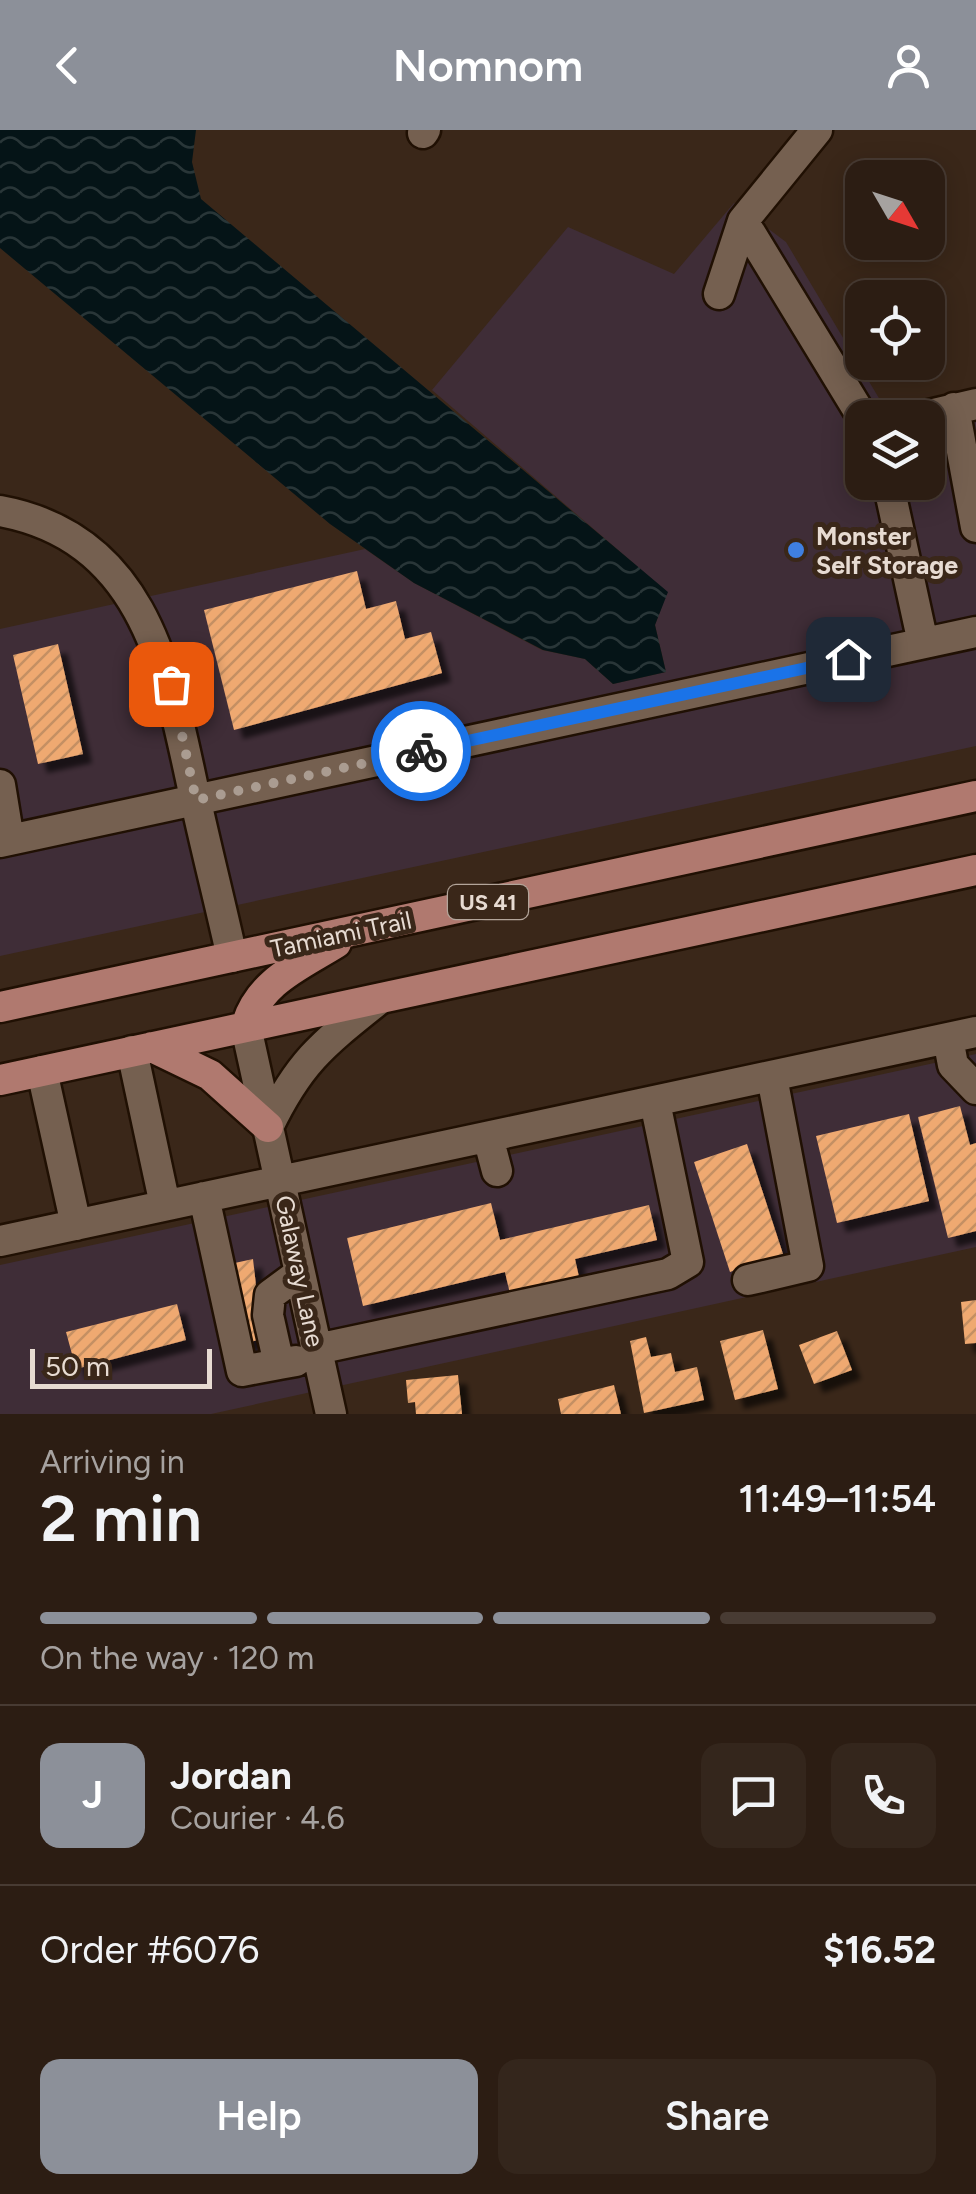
<!DOCTYPE html>
<meta charset="utf-8">
<style>
:root{--surface:#2c1d13;--page:#34261c;--text:#f1f3f6;--muted:#a6a2a0;--line:#483b33;--accent:#8c9099}
body{margin:0;font-family:Figtree,sans-serif;background:var(--page);color:var(--text);height:100vh;display:flex;flex-direction:column;font-size:38px;white-space:nowrap}
*{box-sizing:border-box;margin:0}
p{font-size:32px;color:var(--muted)}
.icon{flex:none;width:55px;height:55px;fill:none;stroke:currentColor;stroke-width:2;stroke-linecap:round;stroke-linejoin:round}
.map{position:relative;height:1284px;overflow:hidden}
.drawer{display:flex;flex-direction:column;background:var(--surface);flex:1}
.drawer>*{flex:none}
.needle{width:65px;rotate:129deg}
.controls{position:absolute;left:845px;top:30px;display:grid;gap:20px}
.controls a{display:grid;place-items:center;width:100px;height:100px;border-radius:20px;background:var(--surface);box-shadow:0 5px 25px #0003,0 0 0 2px var(--line);font-size:50px}
.scale{position:absolute;left:30px;bottom:25px;width:182px;box-sizing:border-box;padding-left:10px;border:5px solid #e7dbd2;border-top:0;font-size:28px;line-height:35px;white-space:nowrap;color:#e7dbd2;-webkit-text-stroke:8px #3a2719;paint-order:stroke}
.pin{position:absolute;display:grid;place-items:center;width:85px;height:85px;color:#fff;margin:-42px;border-radius:20px;box-shadow:0 5px 15px #0006}
.courier{position:absolute;display:grid;place-items:center;width:100px;height:100px;margin:-50px;border:8px solid #1a73e8;border-radius:50%;background:#fff;color:#222;box-shadow:0 2px 12px #0007}
.head em{font-style:normal;font-weight:600}
.head div{display:flex;flex-direction:column-reverse}
.head{display:flex;align-items:center;justify-content:space-between;height:170px;padding:0 40px}
h1{font-size:65px;font-weight:600;line-height:75px}
.bar{display:grid;grid-template-columns:repeat(4,1fr);gap:15px 10px;align-content:center;height:120px;padding:0 40px}
.bar i{height:12px;border-radius:8px;background:var(--line)}
.bar .on{background:var(--accent)}
.bar p{grid-column:span 4}
.line{display:flex;align-items:center;gap:25px;padding:0 40px;border-top:2px solid var(--line)}
.line div{flex:1}
.round{display:grid;place-items:center;flex:none;width:105px;height:105px;border-radius:20px;background:var(--page)}
.primary-button{display:flex;gap:20px;margin-top:auto;padding:20px 40px}
.primary-button a{flex:1;height:115px;border-radius:20px;background:var(--accent);color:#fff;font-size:40px;font-weight:600;line-height:115px;text-align:center}
.primary-button a+a{background:var(--page);color:var(--text)}
header{display:flex;justify-content:space-between;align-items:center;height:130px;padding:0 40px;background:var(--accent);color:#fff;font-size:45px;font-weight:600}
.map>svg:first-child{display:block}
</style>
<header><svg class="icon" aria-label="back" viewBox="0 0 24 24"><path d="M15 5l-7 7 7 7"/></svg>Nomnom<svg class="icon" aria-label="person" viewBox="0 0 24 24"><circle cx="12" cy="8" r="4"/><path d="M4 21q1-7 8-7t8 7"/></svg></header>
<div class="map">
<svg width="976" height="1284" viewBox="0 0 976 1284">
<defs>
<pattern id="water-waves" width="16" height="10" patternUnits="userSpaceOnUse" patternTransform="scale(2.5)"><rect width="16" height="10" fill="#051417"/><path d="M0 5q4-4 8 0t8 0" fill="none" stroke="#293638"/></pattern>
<pattern id="building-hatch" width="6" height="6" patternUnits="userSpaceOnUse" patternTransform="scale(2.5)"><rect width="6" height="6" fill="#efa971"/><path d="M-1 1l2-2M0 6l6-6M5 7l2-2" fill="none" stroke="#c48f64"/></pattern>
<filter id="shadow"><feDropShadow dx="9" dy="9" stdDeviation="2.5" flood-color="#0009"/></filter>
</defs>
<rect width="100%" height="100%" fill="#3a2719"/>
<!-- commercial -->
<path fill="#3f2d37" fill-rule="evenodd" d="M734,73l52,39 100,168 90,-17v353l-976,210v-327l365,-80 49,34 128,67 43,9 28,25 53,-12 -11,-47 12,-33 -235,-202 136,-163 106,47zM862,288h66v64h-66z
M976,924v193l-765,167h-211v-149z"/>
<!-- water -->
<path fill="url(#water-waves)" d="M0,0h196l-4,32 9,37 467,393 -13,33 11,47 -53,12 -28,-25 -42,-9 -129,-67 -84,-59 -330,-276z"/>
<!-- building -->
<path fill="url(#building-hatch)" filter="url(#shadow)" d="M357,441l9,38 30,-8 9,38 26,-7 11,41 -208,57 -30,-120z
M58,514l25,110 -45,10 -25,-109z
M960,976l10,39 6,-2v88l-28,7 -30,-121z
M909,984l20,87 -92,22 -21,-87z
M747,1014l36,110 -53,18 -36,-110z
M491,1073l9,37 149,-35 8,35 -82,19 4,18 -69,17 -5,-22 -142,34 -16,-68z
M253,1129l9,80 -21,5 -20,-78z
M976,1170v43l-11,1 -4,-42z
M177,1174l9,36 -110,29 -10,-37z
M763,1200l15,59 -43,11 -15,-59z
M837,1201l15,39 -38,14 -15,-39z
M646,1207l5,20 20,-4 4,19 22,-5 7,33 -60,13 -14,-72z
M458,1245l4,39h-46l-1,-12 -7,1 -2,-23z
M614,1255l7,29h-60l-3,-15z"/>
<g fill="none" stroke-linecap="round" stroke-linejoin="round">
<!-- minor casing -->
<g stroke="#201003" stroke-width="35">
<path id="minor" d="M423,3l2,-3
M743,91l120,197
M719,164l24,-73 74,-91
M954,278l22,119
M916,288l60,-14
M888,352l35,161
M0,381c146,27 168,162 194,282 12,55 26,110 38,164
M0,655l9,55
M0,712l976,-210
M246,897l85,387
M948,908l5,27 23,24
M132,921l33,154
M42,941l34,154
M268,997c31,-65 55,-83 110,-127
M488,1007l9,34
M204,1067l38,174 37,-7
M0,1111l976,-209
M748,1150l60,-14 -36,-189
M317,1219l351,-75 20,-12 -33,-160
M296,1231l-17,3 -11,-49 2,-20 30,-22"/>
</g>
<!-- major casing -->
<g stroke="#201003" stroke-width="35">
<path id="major" d="M0,877l976,-211
M246,897c12,-45 53,-61 90,-84
M152,917l58,28 58,52
M0,950l976,-210"/>
</g>
<!-- minor -->
<use href="#minor" stroke="#756050" stroke-width="30"/>
<!-- major -->
<use href="#major" stroke="#b0796f" stroke-width="30"/>
</g>
<g fill="none" stroke-linecap="round" stroke-linejoin="round">
<!-- done -->
<path stroke="#aa9c91" stroke-width="10" stroke-dasharray="0 18" d="M171,554l25,116 225,-49"/>
<!-- route -->
<path stroke="#1a73e8" stroke-width="12" d="M421,621l427,-92"/>
</g>
<!-- markers -->
<circle fill="#3f7fe0" stroke="#3a2719" stroke-width="4" cx="796" cy="420" r="10"/>
<g text-anchor="middle" dominant-baseline="central" stroke-width="10" stroke-linejoin="round" paint-order="stroke">
<!-- shield labels -->
<rect fill="#3a2719" stroke="#b3a59a" stroke-width="2.5" x="448" y="755" width="80" height="34" rx="8"/>
<g font-size="22" font-weight="bold" fill="#e7dbd2">
<text x="488" y="772">US 41</text>
</g>
<!-- poi labels -->
<g font-size="25" font-weight="bold" fill="#e7dbd2" stroke="#3a2719" text-anchor="start">
<text x="816" y="406">Monster<tspan x="816" dy="29">Self Storage</tspan></text>
</g>
<!-- street labels -->
<g font-size="25" fill="#e7dbd2" stroke="#3a2719">
<text transform="translate(341 804) rotate(-12)">Tamiami Trail</text>
<text transform="translate(300 1141) rotate(78)">Galaway Lane</text>
</g>
</g>
</svg>
<div class="controls">
<a><svg class="needle" viewBox="-14 -14 28 28"><path d="M0-13l5 13h-10z" fill="#e53935"/><path d="M0 13l5-13h-10z" fill="#a6a2a0"/></svg></a>
<a><svg class="icon" aria-label="locate" viewBox="0 0 24 24"><circle cx="12" cy="12" r="6"/><path d="M12 2v4M12 18v4M2 12h4M18 12h4"/></svg></a>
<a><svg class="icon" aria-label="layers" viewBox="0 0 24 24"><path d="M12 4l9 5-9 5-9-5zM3 14l9 5 9-5"/></svg></a>
</div>
<div class="scale">50 m</div>
<div class="pin" style="left:171px;top:554px;background:#ea580c"><svg class="icon" aria-label="bag" viewBox="0 0 24 24"><path d="M5 8h14l-1 12H6zM9 8a3 3 0 0 1 6 0"/></svg></div>
<div class="pin" style="left:848px;top:529px;background:#1f2937"><svg class="icon" aria-label="home" viewBox="0 0 24 24"><path d="M3 11l9-7 9 7M6 9v11h12V9"/></svg></div>
<div class="courier" style="left:421px;top:621px"><svg class="icon" aria-label="bike" viewBox="0 0 24 24"><circle cx="6" cy="16" r="4"/><circle cx="18" cy="16" r="4"/><path d="M6 16l4-8h5l3 8M10 8l3 8H6M13 5h3"/></svg></div>
</div>
<section class="drawer">
<div class="head"><div><h1>2 min</h1><p>Arriving in</p></div><em>11:49–11:54</em></div>
<div class="bar"><i class="on"></i><i class="on"></i><i class="on"></i><i></i><p>On the way · 120 m</p></div>
<div class="line" style="height:180px"><b class="round" style="background:var(--accent);color:#fff">J</b><div><b>Jordan</b><p>Courier · 4.6</p></div><a class="round"><svg class="icon" aria-label="chat" viewBox="0 0 24 24"><path d="M4 5h16v11H9l-5 4z"/></svg></a><a class="round"><svg class="icon" aria-label="phone" viewBox="0 0 24 24"><path d="M5 4h4l2 5-3 2q2 4 5 5l2-3 5 2v4C11 20 4 13 5 4z"/></svg></a></div>
<div class="line" style="height:130px"><div>Order #6076</div><b>$16.52</b></div>
<div class="primary-button"><a>Help</a><a>Share</a></div>
</section>
